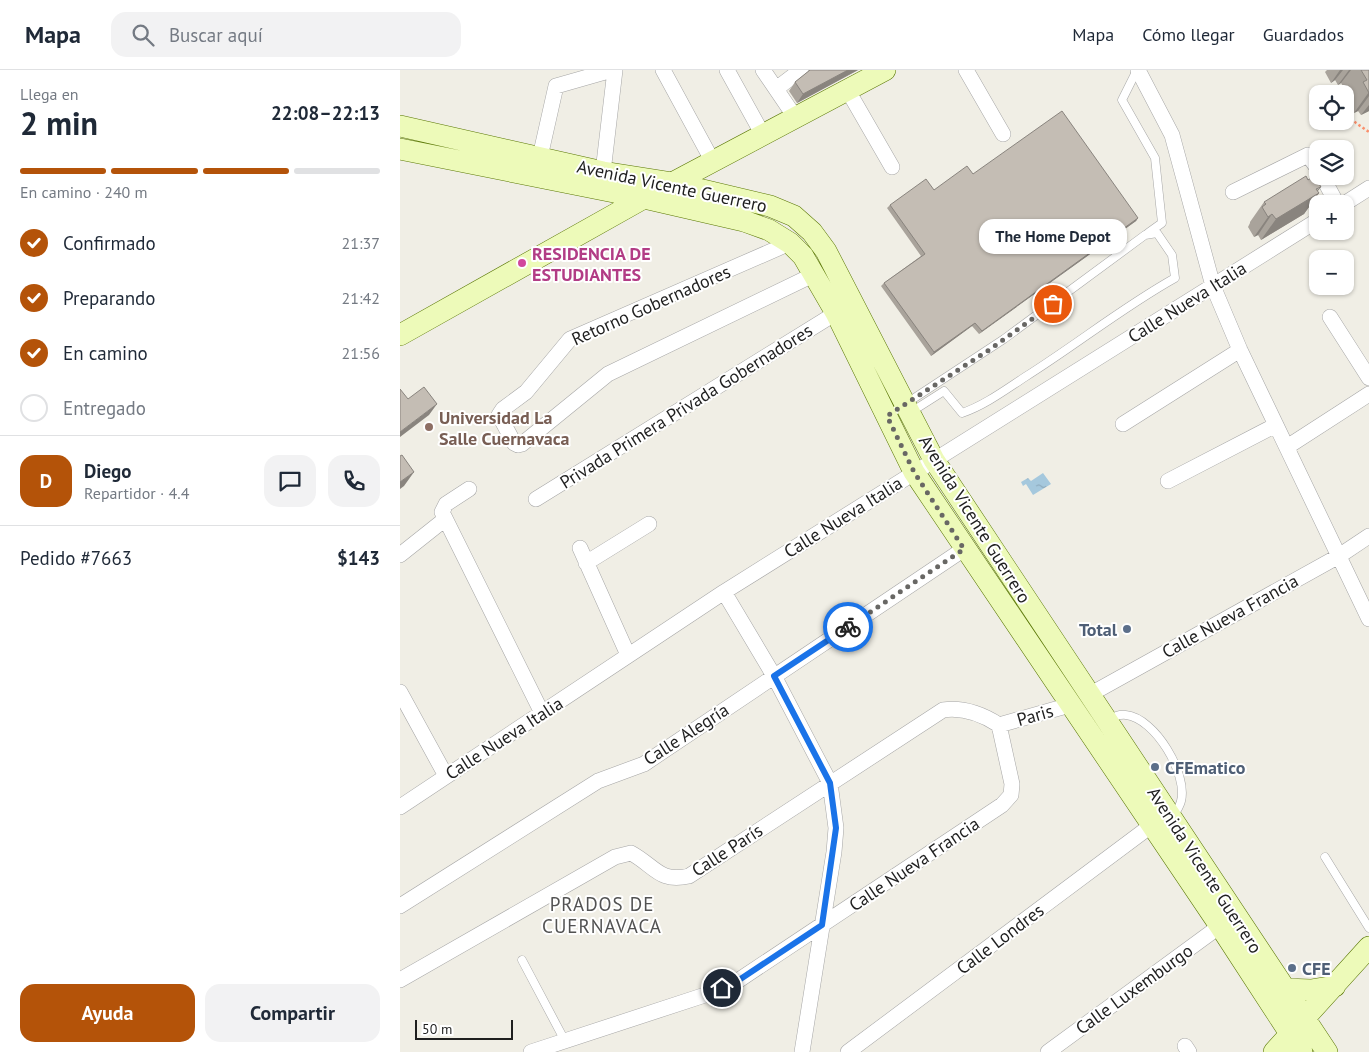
<!DOCTYPE html>
<html lang="es">
<meta charset="utf-8">
<style>
:root{--surface:#fff;--page:#f2f2f3;--text:#1f2937;--muted:#747a83;--line:#e0e1e3;--accent:#b45309}
body{margin:0;font-family:"PT Sans",sans-serif;background:var(--page);color:var(--text);height:100vh;display:flex;flex-direction:column;font-size:19px;white-space:nowrap}
*{box-sizing:border-box;margin:0}
p{font-size:16px;color:var(--muted)}
.icon{flex:none;width:28px;height:28px;fill:none;stroke:currentColor;stroke-width:2;stroke-linecap:round;stroke-linejoin:round}
.map{position:relative;flex:1;overflow:hidden}
.drawer{display:flex;flex-direction:column;background:var(--surface);width:400px}
.drawer>*{flex:none}
.buttons{position:absolute;left:909px;top:15px;display:grid;gap:10px}
.buttons a{display:grid;place-items:center;width:45px;height:45px;border-radius:10px;background:var(--surface);box-shadow:0 1px 4px #0004;font-size:25px}
.scale{position:absolute;left:15px;bottom:12px;width:98px;box-sizing:border-box;padding-left:5px;border:2px solid #1f1f1f;border-top:0;font-size:14px;line-height:18px;white-space:nowrap;color:#1f1f1f;-webkit-text-stroke:4px #fff;paint-order:stroke}
.pin{position:absolute;display:grid;place-items:center;width:42px;height:42px;color:#fff;margin:-21px;border:2px solid #fff;border-radius:50%;box-shadow:0 1px 5px #0007}
.courier{position:absolute;display:grid;place-items:center;width:50px;height:50px;margin:-25px;border:4px solid #1a73e8;border-radius:50%;background:#fff;color:#222;box-shadow:0 1px 6px #0007}
.bubble{position:absolute;height:35px;border-radius:15px;background:var(--surface);box-shadow:0 1px 4px #0004;font-size:16px;font-weight:800;line-height:35px;text-align:center}
.head em{font-style:normal;font-weight:800}
.head div{display:flex;flex-direction:column-reverse}
.head{display:flex;align-items:center;justify-content:space-between;height:85px;padding:0 20px}
h1{font-size:32px;font-weight:800;line-height:38px}
.bar{display:grid;grid-template-columns:repeat(4,1fr);gap:8px 5px;align-content:center;height:60px;padding:0 20px}
.bar i{height:6px;border-radius:4px;background:var(--line)}
.bar .on{background:var(--accent)}
.bar p{grid-column:span 4}
.line{display:flex;align-items:center;gap:12px;padding:0 20px;border-top:1px solid var(--line)}
.line div{flex:1}
.round{display:grid;place-items:center;flex:none;width:52px;height:52px;border-radius:15px;background:var(--page)}
ol{padding:0 20px;list-style:none}
li{display:flex;align-items:center;gap:15px;height:55px}
li p{margin-inline-start:auto}
li .icon{padding:5px;border-radius:50%;background:var(--accent);color:#fff;stroke-width:4}
li:last-child{color:var(--muted)}
li i{width:28px;height:28px;border:2px solid var(--line);border-radius:50%}
.cta{display:flex;gap:10px;margin-top:auto;padding:10px 20px}
.cta a{flex:1;height:58px;border-radius:15px;background:var(--accent);color:#fff;font-size:20px;font-weight:800;line-height:58px;text-align:center}
.cta a+a{background:var(--page);color:var(--text)}
header{display:flex;align-items:center;gap:30px;box-sizing:border-box;height:70px;padding:0 25px;background:var(--surface);border-bottom:1px solid var(--line)}
header strong{font-size:24px}
nav{display:flex;gap:28px;margin-inline-start:auto;font-size:18px}
.search{width:350px;height:45px;background:var(--page);display:flex;align-items:center;gap:12px;box-sizing:border-box;padding:0 18px;border-radius:15px;color:var(--muted);font-size:19px}
main{display:flex;flex:1;min-height:0}
.map>svg:first-child{display:block}
</style>
<header>
<strong>Mapa</strong>
<div class="search"><svg class="icon" aria-label="search" viewBox="0 0 24 24"><circle cx="10" cy="10" r="6"/><path d="M15 15l6 6"/></svg>Buscar aquí</div>
<nav><a>Mapa</a><a>Cómo llegar</a><a>Guardados</a></nav>
</header>
<main>
<section class="drawer">
<div class="head"><div><h1>2 min</h1><p>Llega en</p></div><em>22:08–22:13</em></div>
<div class="bar"><i class="on"></i><i class="on"></i><i class="on"></i><i></i><p>En camino · 240 m</p></div>
<ol>
<li><svg class="icon" aria-label="check" viewBox="0 0 24 24"><path d="M5 12l5 5 9-10"/></svg>Confirmado<p>21:37</p></li>
<li><svg class="icon" aria-label="check" viewBox="0 0 24 24"><path d="M5 12l5 5 9-10"/></svg>Preparando<p>21:42</p></li>
<li><svg class="icon" aria-label="check" viewBox="0 0 24 24"><path d="M5 12l5 5 9-10"/></svg>En camino<p>21:56</p></li>
<li><i></i>Entregado</li>
</ol>
<div class="line" style="height:90px"><b class="round" style="background:var(--accent);color:#fff">D</b><div><b>Diego</b><p>Repartidor · 4.4</p></div><a class="round"><svg class="icon" aria-label="chat" viewBox="0 0 24 24"><path d="M4 5h16v11H9l-5 4z"/></svg></a><a class="round"><svg class="icon" aria-label="phone" viewBox="0 0 24 24"><path d="M5 4h4l2 5-3 2q2 4 5 5l2-3 5 2v4C11 20 4 13 5 4z"/></svg></a></div>
<div class="line" style="height:65px"><div>Pedido #7663</div><b>$143</b></div>
<div class="cta"><a>Ayuda</a><a>Compartir</a></div>
</section>
<div class="map">
<svg width="969" height="982" viewBox="0 0 969 982">
<defs>
<pattern id="water-ripples" width="26" height="14" patternUnits="userSpaceOnUse" patternTransform="scale(1.25)"><rect width="26" height="14" fill="#a5c8dd"/><path d="M2 4q2-2 4 0t4 0M15 11q2-2 4 0t4 0" fill="none" stroke="#8eabbd"/></pattern>
</defs>
<rect width="100%" height="100%" fill="#f0eee5"/>
<!-- water -->
<path fill="url(#water-ripples)" d="M643,403l8,11 -18,11 -7,-11 -3,2 -2,-4 7,-4 3,3z"/>
<g fill="none" stroke-linecap="round" stroke-linejoin="round">
<!-- lane casing -->
<g stroke="#a6a6a6" stroke-width="9">
<path id="lane" d="M737,0l-15,30 33,58 7,65 -14,10
M487,346l117,-77 141,-104 12,-2 15,22 3,23c-52,29 -99,67 -150,99 -20,13 -40,28 -63,36l-18,-22 -33,21
M707,650c6,-3 12,-6 19,-5 29,3 62,59 55,86 -1,5 -5,10 -7,15
M925,787l44,71
M122,890l43,81"/>
</g>
<!-- street casing -->
<g stroke="#a6a6a6" stroke-width="16">
<path id="street" d="M263,0l50,92
M327,0l36,65
M363,0l32,47
M566,0l37,64
M738,0l34,65 41,151 27,64 129,269
M376,19l25,-19
M447,19l45,78
M140,87l16,-71 56,-16
M203,102l12,-102
M922,106l15,28
M833,122l75,-37 10,14
M944,134l25,-16
M390,173l-220,96 -44,53 -23,17 -4,6 15,28 4,2 4,-1 86,-70 207,-100
M930,247l39,61
M723,354l117,-74
M887,377l82,-53
M768,411l108,-56
M69,419l-23,15 -4,8 100,201
M136,429l300,-186
M180,478l48,107
M0,485l44,-35
M186,493l63,-39
M324,522l50,84 56,107 6,45 -2,24 -32,200
M0,622l46,84
M689,625l250,-139 30,-20
M599,655l71,-20
M0,737l324,-215 594,-372
M0,836l198,-125 46,-17 320,-215
M0,910l215,-123 16,-4c24,13 28,30 58,23l254,-166c21,-3 39,4 56,15
M785,976l4,6
M131,982l174,-57 34,-15 263,-175 9,-10 1,-11 -13,-59
M448,982l304,-227
M648,982l172,-126"/>
</g>
<!-- secondary casing -->
<g stroke="#5a7705" stroke-width="22">
<path id="secondary" d="M0,56l203,46 70,11 97,23 24,10 18,16 14,19 108,209 393,592
M0,79l244,49 100,23 25,9 21,13 13,13 33,57 78,159 306,454 82,126
M0,265l244,-137 241,-128
M884,919l27,1 24,-4
M874,982l95,-105"/>
</g>
<!-- path -->
<path stroke="#fa8f6c" stroke-width="2.5" stroke-dasharray="2.5 2.5" stroke-linecap="butt" d="M945,40l11,13 13,9"/>
<!-- lane -->
<use href="#lane" stroke="#fff" stroke-width="8"/>
<!-- street -->
<use href="#street" stroke="#fff" stroke-width="15"/>
<!-- secondary -->
<use href="#secondary" stroke="#edfab9" stroke-width="21"/>
</g>
<!-- wall -->
<path fill="#a9a39b" d="M410,0h48l-61,33 -8,-12 6,-9z
M927,0h42v41l-8,4 -3,-4 -4,2 -6,-10 3,-5 -10,-15 -3,2 -3,-5 -4,3 -6,-11z
M573,104l165,44 -2,3 -157,113 -7,-8 -41,30 -50,-70 3,-3 37,-27 -34,-48 3,-3 44,-15z
M917,121l2,2 -15,21 -43,26 -3,-5 -4,2 -6,-10 2,-4v-1l14,-20z"/>
<!-- shaded-wall -->
<path fill="#89847e" d="M448,0h10l-61,33 6,-9z
M940,0h3l-8,10 -4,3z
M949,0h2l-10,13 -3,2z
M969,22v4l-11,15 -4,2z
M969,35v6l-8,4z
M921,117l-7,9 5,-3 -15,21 -43,26 15,-21z
M872,144l-14,21 -4,2 14,-20z
M738,148l-2,3 -157,113 3,-3z
M575,253l-3,3 -41,30 3,-4z
M37,334l-8,11 -29,22v-5z
M14,402l-10,14 -4,3v-7z"/>
<!-- building -->
<path fill="#c4bdb4" stroke="#89847e" d="M410,0h38l-45,24 -8,-12z
M961,0h8v23l-6,-11 4,-2z
M662,41l76,107 -156,113 -7,-8 -41,29 -50,-69 41,-29 -35,-49 36,-26 8,11 33,-24 6,8z
M906,106l2,4 6,-4 7,11 -5,2 3,4 -43,26 -4,-5 -4,3 -6,-10 4,-3 -2,-2z
M24,317l13,17 -37,28v-43l8,10z
M2,385l12,17 -14,10v-26z"/>
<g fill="none" stroke-linecap="round" stroke-linejoin="round">
<!-- done -->
<path stroke="#686764" stroke-width="5" stroke-dasharray="0 9" d="M448,557l116,-78 -50,-77 -27,-56 102,-66 64,-46"/>
<!-- route -->
<path stroke="#1a73e8" stroke-width="6" d="M322,918l17,-8 83,-55 14,-97 -6,-45 -56,-107 74,-49"/>
</g>
<!-- markers -->
<circle fill="#d1479c" stroke="#fff" stroke-width="2" cx="122" cy="193" r="5"/>
<circle fill="#8d6e63" stroke="#fff" stroke-width="2" cx="29" cy="357" r="5"/>
<g fill="#5c6f8a" stroke="#fff" stroke-width="2">
<circle cx="727" cy="559" r="5"/>
<circle cx="755" cy="697" r="5"/>
<circle cx="892" cy="898" r="5"/>
</g>
<g text-anchor="middle" dominant-baseline="central" stroke-width="4" stroke-linejoin="round" paint-order="stroke">
<!-- street labels -->
<g font-size="18" fill="#1f1f1f" stroke="#fff">
<text transform="translate(272 116) rotate(12)">Avenida Vicente Guerrero</text>
<text transform="translate(787 232) rotate(-32)">Calle Nueva Italia</text>
<text transform="translate(251 235) rotate(-24)">Retorno Gobernadores</text>
<text transform="translate(286 336) rotate(-32)">Privada Primera Privada Gobernadores</text>
<text transform="translate(443 447) rotate(-32)">Calle Nueva Italia</text>
<text transform="translate(575 449) rotate(58)">Avenida Vicente Guerrero</text>
<text transform="translate(830 546) rotate(-29)">Calle Nueva Francia</text>
<text transform="translate(635 645) rotate(-16)">Paris</text>
<text transform="translate(286 664) rotate(-33)">Calle Alegría</text>
<text transform="translate(104 668) rotate(-33)">Calle Nueva Italia</text>
<text transform="translate(327 780) rotate(-33)">Calle París</text>
<text transform="translate(514 794) rotate(-34)">Calle Nueva Francia</text>
<text transform="translate(805 800) rotate(57)">Avenida Vicente Guerrero</text>
<text transform="translate(600 869) rotate(-37)">Calle Londres</text>
<text transform="translate(734 919) rotate(-36)">Calle Luxemburgo</text>
</g>
<!-- hotel labels -->
<g font-size="18" font-weight="bold" fill="#b23c85" stroke="#fff" text-anchor="start">
<text x="132" y="183">RESIDENCIA DE<tspan x="132" dy="21">ESTUDIANTES</tspan></text>
</g>
<!-- education labels -->
<g font-size="18" font-weight="bold" fill="#785e54" stroke="#fff" text-anchor="start">
<text x="39" y="347">Universidad La<tspan x="39" dy="21">Salle Cuernavaca</tspan></text>
</g>
<!-- service labels -->
<g font-size="18" font-weight="bold" fill="#4e5e75" stroke="#fff" text-anchor="start">
<text x="717" y="559" text-anchor="end">Total</text>
<text x="765" y="697">CFEmatico</text>
<text x="902" y="898">CFE</text>
</g>
<!-- neighbourhood labels -->
<g font-size="19" letter-spacing="1" fill="#525252" stroke="#fff">
<text x="202" y="834">PRADOS DE<tspan x="202" dy="22">CUERNAVACA</tspan></text>
</g>
</g>
</svg>
<div class="buttons">
<a><svg class="icon" aria-label="locate" viewBox="0 0 24 24"><circle cx="12" cy="12" r="6"/><path d="M12 2v4M12 18v4M2 12h4M18 12h4"/></svg></a>
<a><svg class="icon" aria-label="layers" viewBox="0 0 24 24"><path d="M12 4l9 5-9 5-9-5zM3 14l9 5 9-5"/></svg></a>
<a>+</a>
<a>−</a>
</div>
<div class="scale">50 m</div>
<div class="pin" style="left:653px;top:234px;background:#ea580c"><svg class="icon" aria-label="bag" viewBox="0 0 24 24"><path d="M5 8h14l-1 12H6zM9 8a3 3 0 0 1 6 0"/></svg></div>
<div class="pin" style="left:322px;top:918px;background:#1f2937"><svg class="icon" aria-label="home" viewBox="0 0 24 24"><path d="M3 11l9-7 9 7M6 9v11h12V9"/></svg></div>
<div class="courier" style="left:448px;top:557px"><svg class="icon" aria-label="bike" viewBox="0 0 24 24"><circle cx="6" cy="16" r="4"/><circle cx="18" cy="16" r="4"/><path d="M6 16l4-8h5l3 8M10 8l3 8H6M13 5h3"/></svg></div>
<div class="bubble" style="left:579px;top:149px;width:148px">The Home Depot</div>
</div>
</main>
